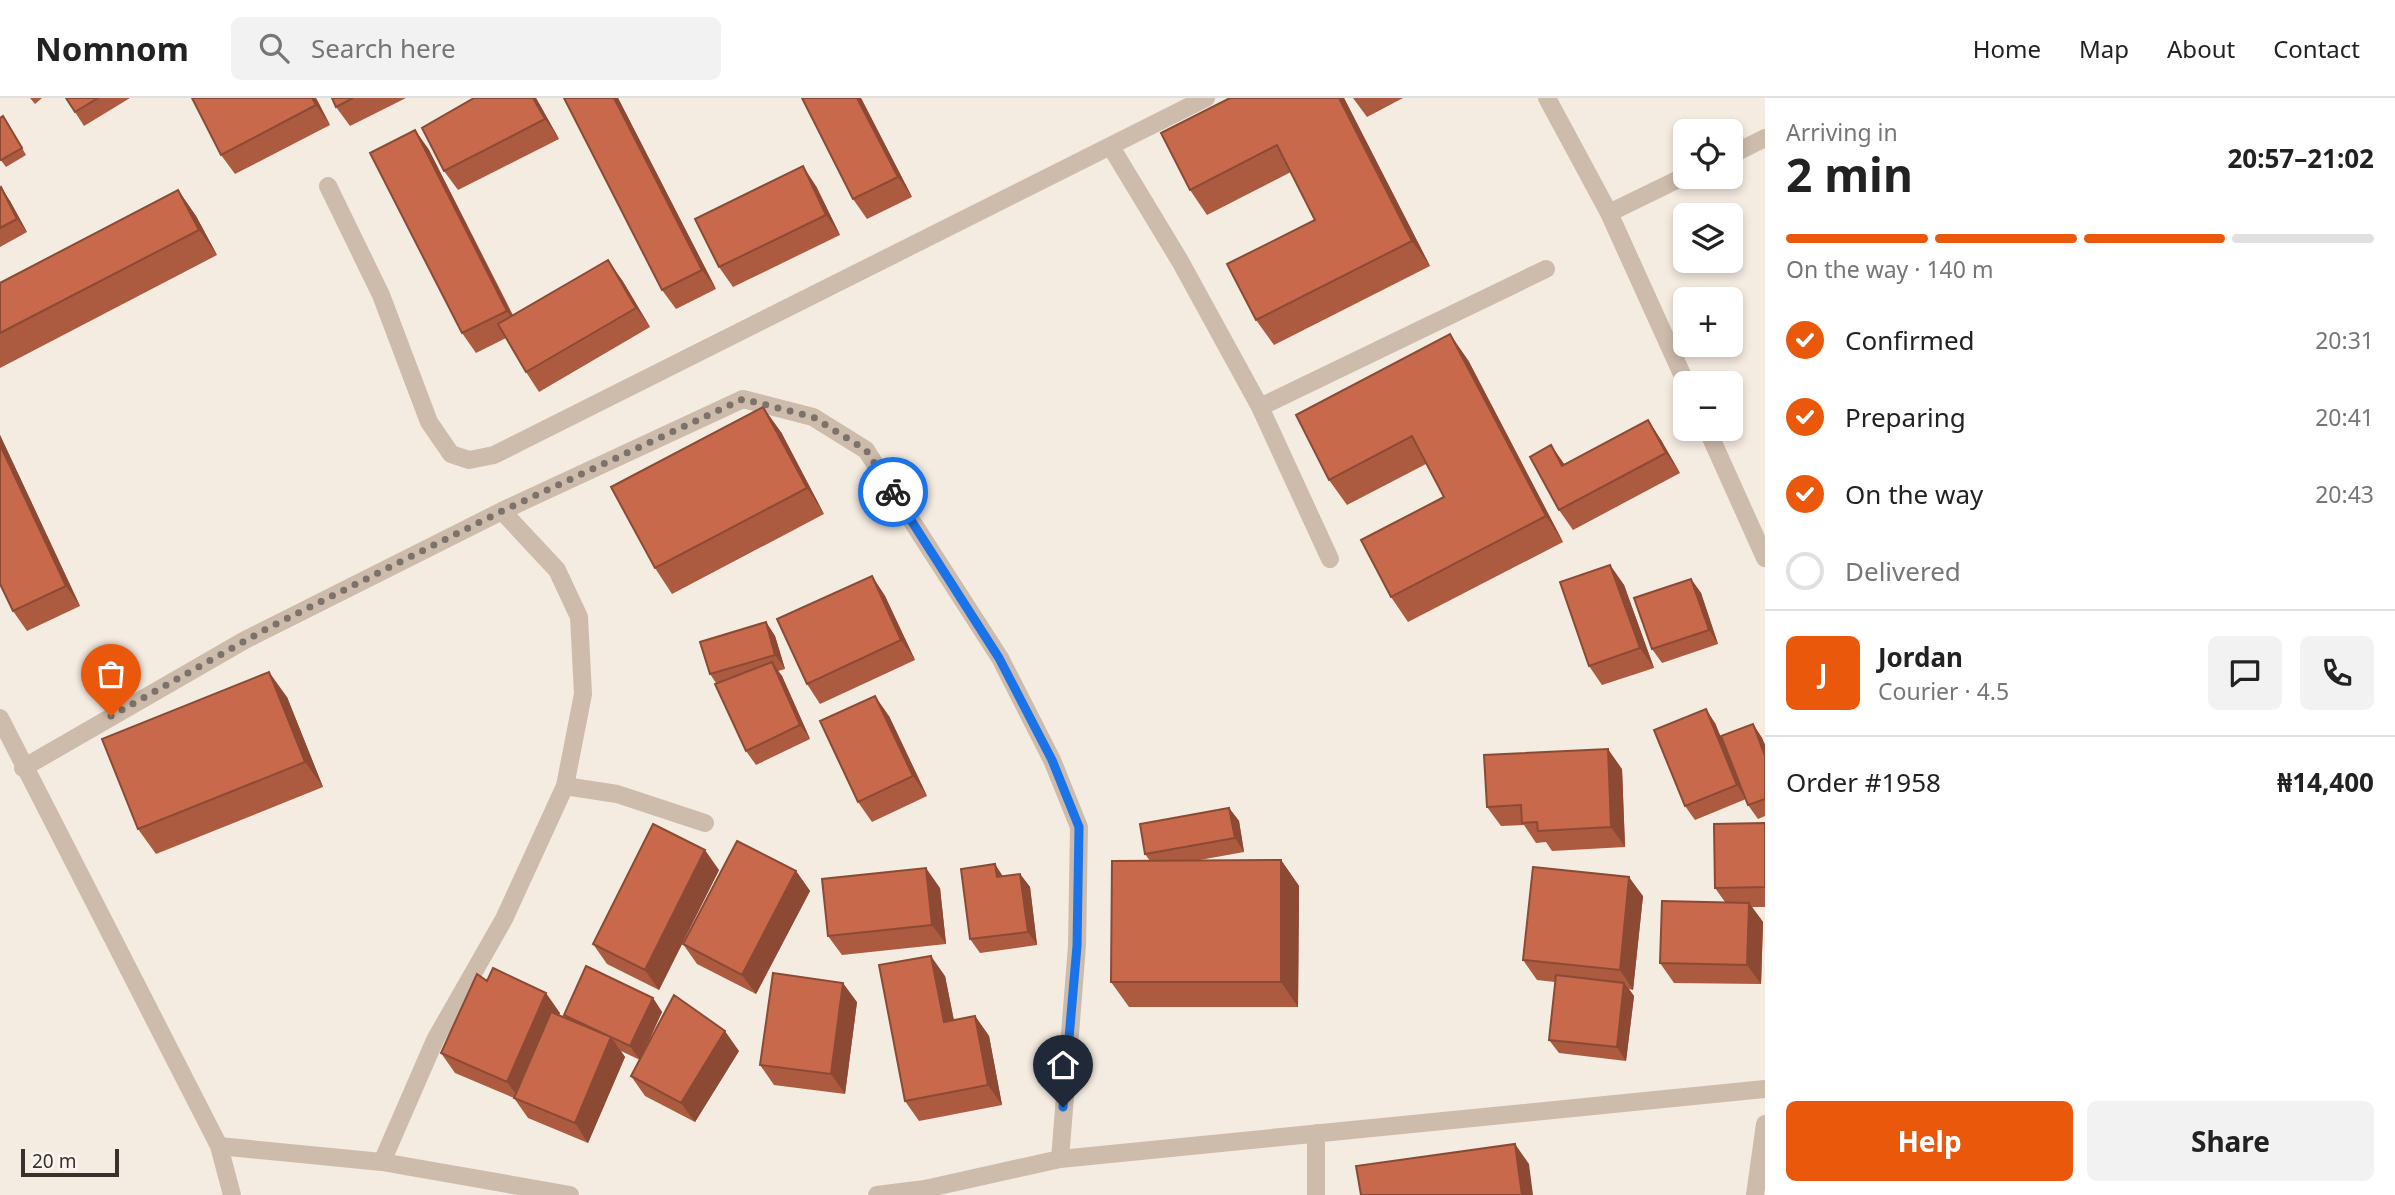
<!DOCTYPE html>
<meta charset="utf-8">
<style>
:root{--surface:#fff;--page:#f2f2f2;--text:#222;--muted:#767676;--line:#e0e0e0;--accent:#ea580c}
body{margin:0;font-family:"Noto Sans",sans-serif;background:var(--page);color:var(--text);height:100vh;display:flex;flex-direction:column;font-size:26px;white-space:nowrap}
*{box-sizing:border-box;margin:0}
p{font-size:23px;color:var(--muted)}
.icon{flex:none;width:38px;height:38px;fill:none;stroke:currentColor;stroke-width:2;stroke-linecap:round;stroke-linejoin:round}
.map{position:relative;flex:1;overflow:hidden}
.side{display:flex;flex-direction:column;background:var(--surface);width:630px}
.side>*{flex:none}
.tools{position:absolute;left:1673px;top:21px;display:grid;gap:14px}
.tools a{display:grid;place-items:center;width:70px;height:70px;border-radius:10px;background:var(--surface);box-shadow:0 4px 10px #0003;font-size:35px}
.scale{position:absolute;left:21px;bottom:18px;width:98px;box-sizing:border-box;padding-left:7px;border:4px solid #3b302b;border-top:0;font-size:19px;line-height:24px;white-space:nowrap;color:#3b302b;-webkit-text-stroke:5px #fbf5ee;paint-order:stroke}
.pin{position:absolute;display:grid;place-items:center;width:60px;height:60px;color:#fff;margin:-72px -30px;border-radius:50% 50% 50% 0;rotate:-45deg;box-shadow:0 0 7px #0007}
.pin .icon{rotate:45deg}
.courier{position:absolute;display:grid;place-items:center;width:70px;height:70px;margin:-35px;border:5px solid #1a73e8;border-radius:50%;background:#fff;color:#222;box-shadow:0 2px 9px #0007}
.headline em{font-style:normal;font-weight:700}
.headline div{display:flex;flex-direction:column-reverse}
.headline{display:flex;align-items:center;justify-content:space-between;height:119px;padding:0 21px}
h1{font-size:46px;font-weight:700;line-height:52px}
.bar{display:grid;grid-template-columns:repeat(4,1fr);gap:10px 7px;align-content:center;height:84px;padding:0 21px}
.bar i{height:9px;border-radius:5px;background:var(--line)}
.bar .on{background:var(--accent)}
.bar p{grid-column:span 4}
.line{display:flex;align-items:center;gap:18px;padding:0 21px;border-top:2px solid var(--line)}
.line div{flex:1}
.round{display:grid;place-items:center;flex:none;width:74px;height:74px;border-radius:10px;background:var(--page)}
ol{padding:0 21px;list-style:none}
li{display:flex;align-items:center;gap:21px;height:77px}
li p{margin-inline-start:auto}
li .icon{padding:7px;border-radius:50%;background:var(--accent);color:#fff;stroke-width:4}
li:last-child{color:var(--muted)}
li i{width:38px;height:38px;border:4px solid var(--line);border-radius:50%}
.action{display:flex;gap:14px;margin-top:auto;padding:14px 21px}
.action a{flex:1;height:80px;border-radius:10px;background:var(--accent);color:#fff;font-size:28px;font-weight:700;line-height:80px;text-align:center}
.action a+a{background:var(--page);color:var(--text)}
header{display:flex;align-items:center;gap:42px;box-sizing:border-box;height:98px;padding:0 35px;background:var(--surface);border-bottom:2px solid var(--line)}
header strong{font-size:33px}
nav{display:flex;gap:38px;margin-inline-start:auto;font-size:24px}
.search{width:490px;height:63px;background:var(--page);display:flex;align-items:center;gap:18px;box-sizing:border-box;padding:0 24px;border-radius:10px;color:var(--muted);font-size:26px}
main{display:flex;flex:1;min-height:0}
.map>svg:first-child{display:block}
</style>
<header>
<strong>Nomnom</strong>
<div class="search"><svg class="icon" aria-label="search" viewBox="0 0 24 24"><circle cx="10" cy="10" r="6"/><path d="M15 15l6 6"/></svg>Search here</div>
<nav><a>Home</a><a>Map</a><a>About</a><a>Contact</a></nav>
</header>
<main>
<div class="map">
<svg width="1765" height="1097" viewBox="0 0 1765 1097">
<rect width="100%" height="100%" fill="#f4ebe1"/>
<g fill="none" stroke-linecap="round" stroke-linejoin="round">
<!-- street -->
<path stroke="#cdbbac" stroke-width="18" d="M1547,0l62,115 77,170
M1111,49l69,114 80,146 70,152
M1731,57l34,-17
M328,88l53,109 48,127 22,32 18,6 25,-5 712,-357
M1609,115l76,-37
M1260,309l286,-138
M1707,331l58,129
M0,620l219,428 13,49
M23,670l222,-128 257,-129 241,-112 70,18 53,33 134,208 52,102 27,67 -2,119 -17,213
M565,688l52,8 88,29
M1316,1035v62
M219,1048l163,16 188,33
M382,1064l53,-122 69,-121 61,-133 18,-92 -4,-77 -22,-47 -55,-59
M877,1097l48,-6 135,-30 705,-70
M1755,1097l10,-71"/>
</g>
<!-- wall -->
<path fill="#ac5a40" d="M30,0h12l-7,6z
M66,0h64l-46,28z
M316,0l14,27 -95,49 -14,-19z
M332,0h74l-56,28 -14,-19z
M536,0l23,41 -101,51 -14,-19z
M564,0h54l98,191 -40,20 -14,-19z
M861,0l51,99 -45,22 -14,-20z
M1230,0h114l86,168 -156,79 -18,-25 59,-100 -24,-48 -84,43 -17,-25z
M1353,0h50l-36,19z
M8,25l18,32 -20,12 -6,-8z
M415,32l14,20 84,165 109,-35 28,47 -111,65 -13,-20 -20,-34 -30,15 -14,-20z
M816,88l24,49 -107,52 -14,-20z
M0,90l10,13 17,31 -27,15z
M178,92l18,26 21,39 -217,113v-85z
M1468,262l95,182 -155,80 -17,-25 53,-100 -18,-33 -79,41 -18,-25z
M1648,322l13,20 19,33 -107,57 -14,-20 -8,-65 13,20z
M781,334l43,82 -152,80 -17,-26z
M0,337l80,171 -53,25 -14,-20z
M1610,467l14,20 30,83 -52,17 -13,-19z
M872,478l13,20 30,64 -95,44 -13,-20z
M1691,481l10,14 17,51 -56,19 -10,-14z
M766,524l9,14 10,33 -7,2 4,5 28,63 -54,26 -10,-14 -30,-68 -6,-9z
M287,599l36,90 -167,67 -18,-25z
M889,618l38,80 -55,26 -14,-20z
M1715,625l16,39 22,-38 9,14 3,7v71l-7,3 -10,-14 -2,-6 -51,21 -10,-14z
M1622,671l3,78 -73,4 -6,-9 -10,1 -12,-18 -23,1 -14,-19z
M1229,710l10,13 5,31 -50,9 87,-1 18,26 -1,121h-169l-18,-25 39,-121 -5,-7z
M1765,725v84h-13l11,15 -2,62 -87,-1 -14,-20 65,-61 -10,-14z
M719,772l-60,120 -52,-26 -14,-20z
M796,773l14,20 -54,103 -59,-30 -14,-20z
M1020,776l10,13 7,58 -57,8 -10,-14 33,-63z
M940,790l6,56 -104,11 -14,-19z
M1643,798l-10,94 -4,-1 5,7 -8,65 -67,-8 -10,-13 6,-58 -18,-2 -14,-20z
M945,878l9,44 21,-4 14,20 13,69 -83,16 -14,-20z
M487,883l73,32 -1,2 7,3 -2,-3 89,-17 9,14 -22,48 -19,-9 4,6 -37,86 -60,-25 -14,-20 -59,-25 -14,-20z
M857,904l-12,92 -71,-9 -14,-20z
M739,953l-44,71 -50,-26 -14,-20z"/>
<!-- shaded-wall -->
<path fill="#8c4a34" d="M312,0h4l14,27 -14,-20z
M533,0h3l23,41 -14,-20z
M614,0h4l98,191 -14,-19z
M857,0h4l51,99 -14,-20z
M1339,0h5l86,168 -18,-25z
M415,32l14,20 91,181 -13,-20z
M803,68l13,20 24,49 -14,-20z
M1,89l9,14 17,31 -10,-13z
M178,92l18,26 21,39 -18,-25z
M608,162l14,20 28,47 -14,-19z
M1450,236l18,26 95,182 -17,-26z
M763,309l18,25 43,82 -17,-26z
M1648,322l13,20 19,33 -14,-20z
M0,337l80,171 -14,-20 -66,-141z
M1551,347l14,20 -3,1z
M1610,467l14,20 30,83 -14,-20z
M872,478l13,20 30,64 -14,-20z
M1691,481l10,14 17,51 -9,-14z
M766,524l9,14 10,33 -10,-14z
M772,564l10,14 28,63 -10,-14z
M269,574l18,25 36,90 -18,-25z
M875,598l14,20 38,80 -14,-20z
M1706,611l9,14 31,76 -9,-14z
M1753,626l9,14 3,7v11z
M1608,651l14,20 3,78 -14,-20z
M1229,710l10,13 5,31 -9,-14z
M705,752l14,20 -60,120 -14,-20z
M1281,762l18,26 -1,121 -17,-25z
M995,766l9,14 -7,-1z
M926,770l14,20 6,56 -14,-19z
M796,773l14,20 -54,103 -14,-19z
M1020,776l10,13 7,58 -9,-13z
M1629,779l14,19 -10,94 -13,-20z
M1749,805l14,19 -2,62 -14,-19z
M931,858l14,20 13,66 -14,-20z
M843,885l14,19 -12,92 -14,-20z
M1624,885l10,13 -8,65 -9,-14z
M546,895l14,20 -39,88 -14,-19z
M653,900l9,14 -22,48 -10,-14z
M975,918l14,20 13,69 -14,-20z
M725,933l14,20 -44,71 -14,-19z
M611,939l14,20 -37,86 -13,-20z
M1515,1046l14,20 4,31h-11z"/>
<!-- building -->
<path fill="#c8694b" stroke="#8c4a34" stroke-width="2" d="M66,0h32l-23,14z
M192,0h120l4,7 -95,50z
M332,0h21l-17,9z
M474,0h59l12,21 -101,52 -22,-43z
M564,0h50l88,172 -40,20z
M802,0h55l41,79 -45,22z
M1230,0h109l73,143 -156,79 -29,-56 88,-44 -38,-75 -87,45 -29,-57z
M3,18l19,32 -21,12 -1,-1v-41z
M415,32l92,181 -45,22 -92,-180z
M803,68l23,49 -107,52 -24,-48z
M1,89l16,32 -17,9v-40z
M178,92l21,40 -199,103v-50z
M608,162l28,48 -110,64 -28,-48z
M1450,236l96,182 -155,81 -30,-57 83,-43 -32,-61 -83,44 -33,-65z
M763,309l44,81 -152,80 -44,-81z
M1648,322l18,33 -107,57 -29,-53 21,-12 11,21z
M0,347l66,141 -53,25 -13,-27z
M1610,467l30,83 -51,18 -29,-84z
M872,478l29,64 -94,44 -30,-65z
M1691,481l18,51 -57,19 -18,-51z
M766,524l9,33 -65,19 -10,-32z
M772,564l28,63 -54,26 -31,-67z
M269,574l36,90 -167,67 -36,-90z
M875,598l38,80 -55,26 -38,-81z
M1706,611l31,76 -52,21 -31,-76z
M1753,626l12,32v43l-17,6 -27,-69z
M1608,651l3,78 -73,4 -1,-9 -15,1 -1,-18 -34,2 -3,-52z
M1229,710l6,30 -90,16 -5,-30z
M1765,725v64l-50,1 -1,-64z
M653,726l52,26 -60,120 -52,-26z
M737,743l59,30 -54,104 -59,-31z
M1281,762v122h-170l1,-121z
M995,766l2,13 23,-3 8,58 -58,7 -9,-70z
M1533,769l96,10 -9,93 -97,-10z
M926,770l6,57 -104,11 -6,-57z
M1662,803l87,2 -2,62 -87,-2z
M931,858l13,66 31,-6 13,69 -83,16 -26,-136z
M586,868l67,32 -23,48 -66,-31z
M493,870l53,25 -39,89 -66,-29 36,-79 10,7z
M773,875l70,10 -12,91 -71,-9z
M1556,877l68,8 -7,64 -68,-7z
M674,897l51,36 -44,72 -50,-27z
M551,914l60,25 -36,86 -61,-25z
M1515,1046l7,51h-161l-5,-29z"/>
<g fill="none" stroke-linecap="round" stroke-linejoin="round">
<!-- done -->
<path stroke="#7c716b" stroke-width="7" stroke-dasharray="0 12.6" d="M111,618l157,-88 234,-117 241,-112 70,18 53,33 27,42"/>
<!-- route -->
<path stroke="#1a73e8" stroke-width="9" d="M893,394l106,166 53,102 27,67 -2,119 -14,161"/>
</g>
</svg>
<div class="tools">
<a><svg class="icon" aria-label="locate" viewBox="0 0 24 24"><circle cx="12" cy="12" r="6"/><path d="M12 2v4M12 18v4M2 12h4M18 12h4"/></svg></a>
<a><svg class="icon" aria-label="layers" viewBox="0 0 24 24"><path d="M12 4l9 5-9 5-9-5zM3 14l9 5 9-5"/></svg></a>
<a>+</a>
<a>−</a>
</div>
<div class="scale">20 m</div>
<div class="pin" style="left:111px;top:618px;background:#ea580c"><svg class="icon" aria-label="bag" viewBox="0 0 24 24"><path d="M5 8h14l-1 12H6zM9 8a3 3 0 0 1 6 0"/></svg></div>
<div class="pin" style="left:1063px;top:1009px;background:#1f2937"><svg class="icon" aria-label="home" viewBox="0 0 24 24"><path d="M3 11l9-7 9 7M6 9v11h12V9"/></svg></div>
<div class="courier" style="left:893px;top:394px"><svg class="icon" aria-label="bike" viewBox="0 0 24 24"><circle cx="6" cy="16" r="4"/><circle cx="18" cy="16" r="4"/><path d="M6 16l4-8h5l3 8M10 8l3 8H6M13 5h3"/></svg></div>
</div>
<section class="side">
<div class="headline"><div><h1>2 min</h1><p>Arriving in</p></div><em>20:57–21:02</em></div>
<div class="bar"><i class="on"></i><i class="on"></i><i class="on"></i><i></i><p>On the way · 140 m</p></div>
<ol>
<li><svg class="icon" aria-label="check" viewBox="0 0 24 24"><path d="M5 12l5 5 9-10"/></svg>Confirmed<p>20:31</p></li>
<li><svg class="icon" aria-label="check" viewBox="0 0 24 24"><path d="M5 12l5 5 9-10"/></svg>Preparing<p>20:41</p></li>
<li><svg class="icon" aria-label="check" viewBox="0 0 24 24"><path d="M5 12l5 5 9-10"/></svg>On the way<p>20:43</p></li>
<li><i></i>Delivered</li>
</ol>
<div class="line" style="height:126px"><b class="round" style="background:var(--accent);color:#fff">J</b><div><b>Jordan</b><p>Courier · 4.5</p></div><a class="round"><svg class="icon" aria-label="chat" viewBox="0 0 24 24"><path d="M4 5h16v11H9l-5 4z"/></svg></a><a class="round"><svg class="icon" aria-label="phone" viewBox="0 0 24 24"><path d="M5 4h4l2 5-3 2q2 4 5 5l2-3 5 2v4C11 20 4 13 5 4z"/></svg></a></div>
<div class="line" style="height:91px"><div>Order #1958</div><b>₦14,400</b></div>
<div class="action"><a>Help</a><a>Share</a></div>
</section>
</main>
